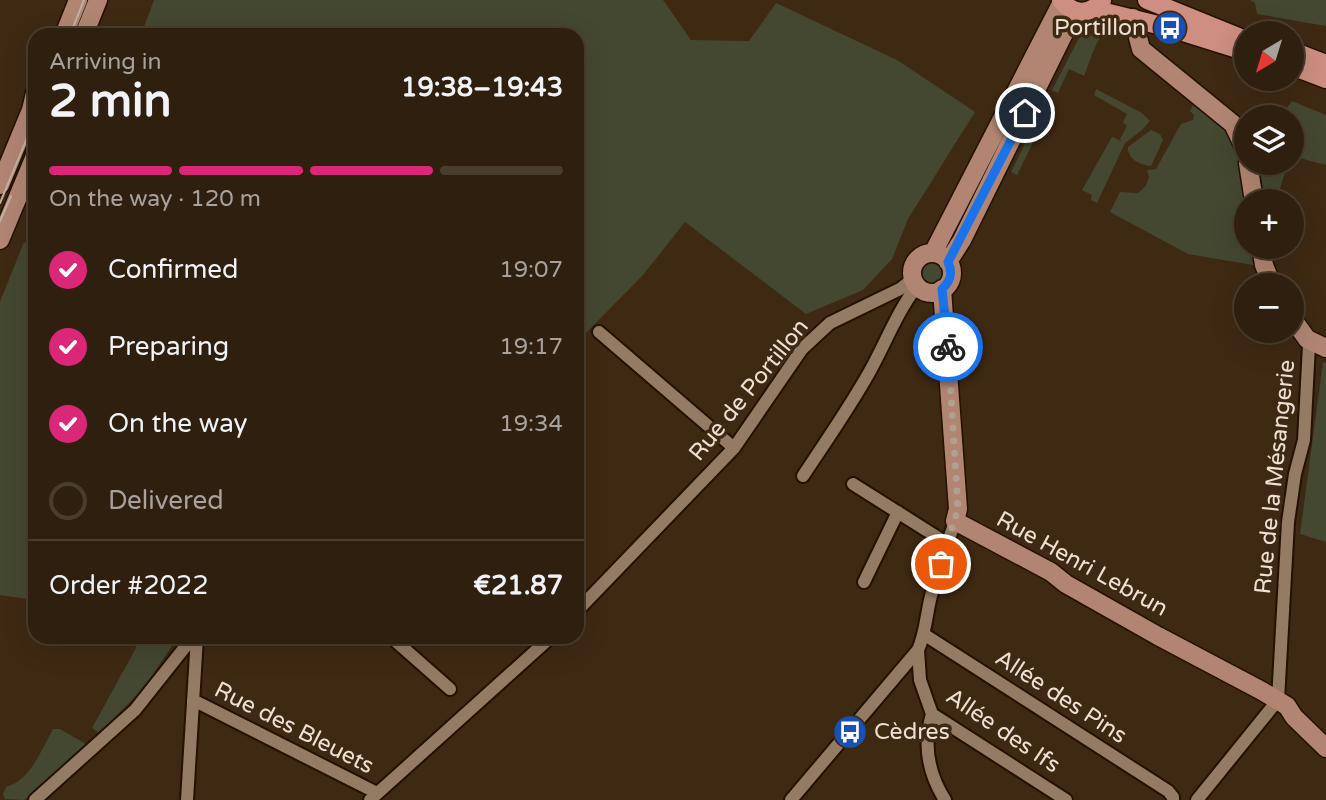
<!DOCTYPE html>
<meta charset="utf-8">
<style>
:root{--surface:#2e1f0e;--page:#362717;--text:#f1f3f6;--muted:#a7a29e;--line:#493d2e;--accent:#db2777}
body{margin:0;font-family:"Varela Round",sans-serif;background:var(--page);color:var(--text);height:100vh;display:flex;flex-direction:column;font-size:26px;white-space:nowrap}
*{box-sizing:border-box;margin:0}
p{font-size:23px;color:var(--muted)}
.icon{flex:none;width:38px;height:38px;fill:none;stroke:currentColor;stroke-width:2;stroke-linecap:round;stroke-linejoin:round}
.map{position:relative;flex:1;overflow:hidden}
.sheet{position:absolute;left:28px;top:28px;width:556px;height:616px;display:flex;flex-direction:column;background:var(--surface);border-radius:21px;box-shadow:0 7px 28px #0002,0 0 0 2px var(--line)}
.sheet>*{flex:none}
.needle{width:46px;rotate:218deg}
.buttons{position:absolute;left:1234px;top:21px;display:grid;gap:14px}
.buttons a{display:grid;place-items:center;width:70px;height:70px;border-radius:50%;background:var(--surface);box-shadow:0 7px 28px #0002,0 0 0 2px var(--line);font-size:35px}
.pin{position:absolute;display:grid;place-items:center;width:60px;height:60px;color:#fff;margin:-30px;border:4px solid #fff;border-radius:50%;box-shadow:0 2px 7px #0007}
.courier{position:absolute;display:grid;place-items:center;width:70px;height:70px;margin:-35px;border:5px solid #1a73e8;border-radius:50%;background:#fff;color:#222;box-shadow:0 2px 9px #0007}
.overview em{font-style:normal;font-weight:800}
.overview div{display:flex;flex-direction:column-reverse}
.overview{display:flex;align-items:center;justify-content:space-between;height:119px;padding:0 21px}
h1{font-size:46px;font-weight:800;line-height:52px}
.bar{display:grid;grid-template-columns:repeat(4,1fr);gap:10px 7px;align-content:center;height:84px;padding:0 21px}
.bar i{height:9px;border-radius:5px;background:var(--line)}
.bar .on{background:var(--accent)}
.bar p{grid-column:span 4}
.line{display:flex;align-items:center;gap:18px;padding:0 21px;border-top:2px solid var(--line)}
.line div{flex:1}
ol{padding:0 21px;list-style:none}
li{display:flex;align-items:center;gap:21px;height:77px}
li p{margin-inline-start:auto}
li .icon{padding:7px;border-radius:50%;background:var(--accent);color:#fff;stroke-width:4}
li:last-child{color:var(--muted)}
li i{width:38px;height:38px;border:4px solid var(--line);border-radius:50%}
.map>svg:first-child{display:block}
</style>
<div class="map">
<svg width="1326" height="800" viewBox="0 0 1326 800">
<rect width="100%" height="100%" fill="#3e2913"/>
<!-- green -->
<path fill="#444831" d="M154,0h509l28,40 58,1 27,-38 121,57 78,52 -67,107 -16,40 -29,31 -57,24 -121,-92 -42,53 -65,66v-306h-437z
M1250,0h76v26l-69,-12 -2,-11z
M1103,32l-9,17 -10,27 -15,-7 -11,24 -6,-3 29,-56z
M1096,89l46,24 8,8 -8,9 -17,13 -28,60 -6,-3 1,-5 -10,-5 30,-53 10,4 -2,-2 7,-13 -4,-4 4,-8 -33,-19z
M1197,98l49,50v99h12l1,19 -71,-12 -78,-42 10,-20 18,1 8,-7 3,-9 -2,-7 9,-1 25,-45 12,-4 1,-5 -4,-4z
M1292,101l34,14v50l-34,-9v-39h-12z
M1045,103l6,3 -34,69 -6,-3z
M1151,130l9,4 3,6 -12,26c-11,-1 -24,-7 -23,-19z
M1259,163h29l-12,38h-11z
M24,242l11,4v354l-35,-5v-293z
M919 273a13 13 0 1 1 26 0a13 13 0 1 1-26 0Z
M1323,362l3,1v179l-26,-8z
M134,637h44l-35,52 -44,44 -7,-5 44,-80z
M53,729h7l24,14 1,3 -61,54 -19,-1 -2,-5 3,-7c25,-7 35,-37 47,-58z"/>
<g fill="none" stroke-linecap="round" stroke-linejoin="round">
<!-- street casing -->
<g stroke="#241100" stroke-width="16">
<path id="street" d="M599,332l135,116
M803,476c23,-35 47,-69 67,-105 16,-29 27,-59 47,-85
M853,484l95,60
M864,582l34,-70
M578,610l156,-162 68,-99 28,-26 70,-34 13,-10
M925,635l243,156 5,6v3
M391,637l59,52
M918,650l2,30 12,34 134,86
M193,700l184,93
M932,714c-9,30 -4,59 13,86
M35,800l100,-90 58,-73
M187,800l10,-163
M370,800l181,-163
M791,800l127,-150c8,-18 8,-35 13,-54 7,-26 16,-50 24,-75
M1197,800l81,-100 10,-178 7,-48 9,-34 5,-95 -2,-6"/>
</g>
<!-- secondary casing -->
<g stroke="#241100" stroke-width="21">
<path id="secondary" d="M1133,18l8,31 92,75 13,27
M64,35l14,-35
M84,35l14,-35
M1248,163l6,38
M0,185l31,-75 4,-17
M0,240l35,-84
M1261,247l3,18 8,20
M933,253l129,-251
M912 273a20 20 0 1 1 40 0a20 20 0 1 1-40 0Z
M948,262l14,-22 113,-229
M942,289l16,220 -3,12 96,51 15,12 92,52 104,55 25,15 7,11 32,31
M1292,318l15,21 19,9"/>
</g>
<!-- primary casing -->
<g stroke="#241100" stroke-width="21">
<path id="primary" d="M1061,0c12,15 28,16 41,1
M1147,0l94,38 5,4
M1093,9l77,19 64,20 12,1
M1292,57l8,-3 26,10
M1292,66l34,13"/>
</g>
<!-- street -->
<use href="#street" stroke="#947b63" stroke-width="12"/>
<!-- secondary -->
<use href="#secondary" stroke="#b18572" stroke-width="18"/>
<!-- primary -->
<use href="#primary" stroke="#ce8e82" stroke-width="18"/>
<!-- tram -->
<path stroke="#c2b2a3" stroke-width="2" d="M70,35l14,-35
M0,203l35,-84
M0,221l11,-25"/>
</g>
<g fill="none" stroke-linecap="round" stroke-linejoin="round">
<!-- done -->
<path stroke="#b1a090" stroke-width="7" stroke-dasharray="0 12.6" d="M941,564l17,-55 -10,-162"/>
<!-- route -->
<path stroke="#1a73e8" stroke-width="9" d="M948,347l-6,-58c9,-8 11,-16 6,-27l77,-149"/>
</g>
<!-- icons -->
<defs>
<g id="bus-disc" transform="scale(1.75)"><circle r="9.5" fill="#1a4fb4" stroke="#3e2913"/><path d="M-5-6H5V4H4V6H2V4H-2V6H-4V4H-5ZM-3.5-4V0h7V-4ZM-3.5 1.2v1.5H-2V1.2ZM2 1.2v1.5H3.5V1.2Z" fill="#fff"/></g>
</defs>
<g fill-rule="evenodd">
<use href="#bus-disc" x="1170" y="28"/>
<use href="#bus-disc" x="850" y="732"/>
</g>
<g text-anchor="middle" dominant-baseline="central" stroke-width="7" stroke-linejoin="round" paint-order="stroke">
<!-- poi labels -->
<g font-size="23" fill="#efe0d4" stroke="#3e2913" text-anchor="end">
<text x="1146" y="28">Portillon</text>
<text x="874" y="732" text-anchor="start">Cèdres</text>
</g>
<!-- street labels -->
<g font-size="23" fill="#efe0d4" stroke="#3e2913">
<text transform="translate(749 390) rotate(-51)">Rue de Portillon</text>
<text transform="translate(1275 477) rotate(-84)">Rue de la Mésangerie</text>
<text transform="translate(1082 564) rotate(29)">Rue Henri Lebrun</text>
<text transform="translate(1061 697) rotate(33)">Allée des Pins</text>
<text transform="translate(294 728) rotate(27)">Rue des Bleuets</text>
<text transform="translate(1003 731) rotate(34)">Allée des Ifs</text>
</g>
</g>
</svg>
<div class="buttons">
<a><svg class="needle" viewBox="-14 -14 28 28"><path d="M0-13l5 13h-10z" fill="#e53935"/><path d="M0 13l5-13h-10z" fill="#a7a29e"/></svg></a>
<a><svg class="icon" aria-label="layers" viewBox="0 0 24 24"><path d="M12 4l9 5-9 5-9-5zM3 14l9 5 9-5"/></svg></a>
<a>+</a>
<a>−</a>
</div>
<div class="pin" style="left:941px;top:564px;background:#ea580c"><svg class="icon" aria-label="bag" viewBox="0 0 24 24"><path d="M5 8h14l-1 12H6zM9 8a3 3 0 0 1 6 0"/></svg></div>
<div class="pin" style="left:1025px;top:113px;background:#1f2937"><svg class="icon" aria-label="home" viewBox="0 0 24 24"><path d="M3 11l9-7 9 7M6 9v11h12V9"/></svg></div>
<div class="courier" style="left:948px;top:347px"><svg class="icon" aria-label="bike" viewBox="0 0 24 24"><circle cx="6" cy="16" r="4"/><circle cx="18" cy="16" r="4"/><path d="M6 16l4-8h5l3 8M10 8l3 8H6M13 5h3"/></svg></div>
<section class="sheet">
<div class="overview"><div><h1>2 min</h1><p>Arriving in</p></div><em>19:38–19:43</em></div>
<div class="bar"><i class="on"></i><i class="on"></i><i class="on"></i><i></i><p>On the way · 120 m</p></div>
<ol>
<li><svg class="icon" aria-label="check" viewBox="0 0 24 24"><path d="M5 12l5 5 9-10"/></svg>Confirmed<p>19:07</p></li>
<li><svg class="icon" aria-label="check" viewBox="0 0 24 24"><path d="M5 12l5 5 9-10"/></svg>Preparing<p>19:17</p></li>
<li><svg class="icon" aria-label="check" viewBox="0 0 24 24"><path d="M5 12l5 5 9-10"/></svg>On the way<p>19:34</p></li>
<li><i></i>Delivered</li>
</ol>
<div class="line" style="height:91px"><div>Order #2022</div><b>€21.87</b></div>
</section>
</div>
